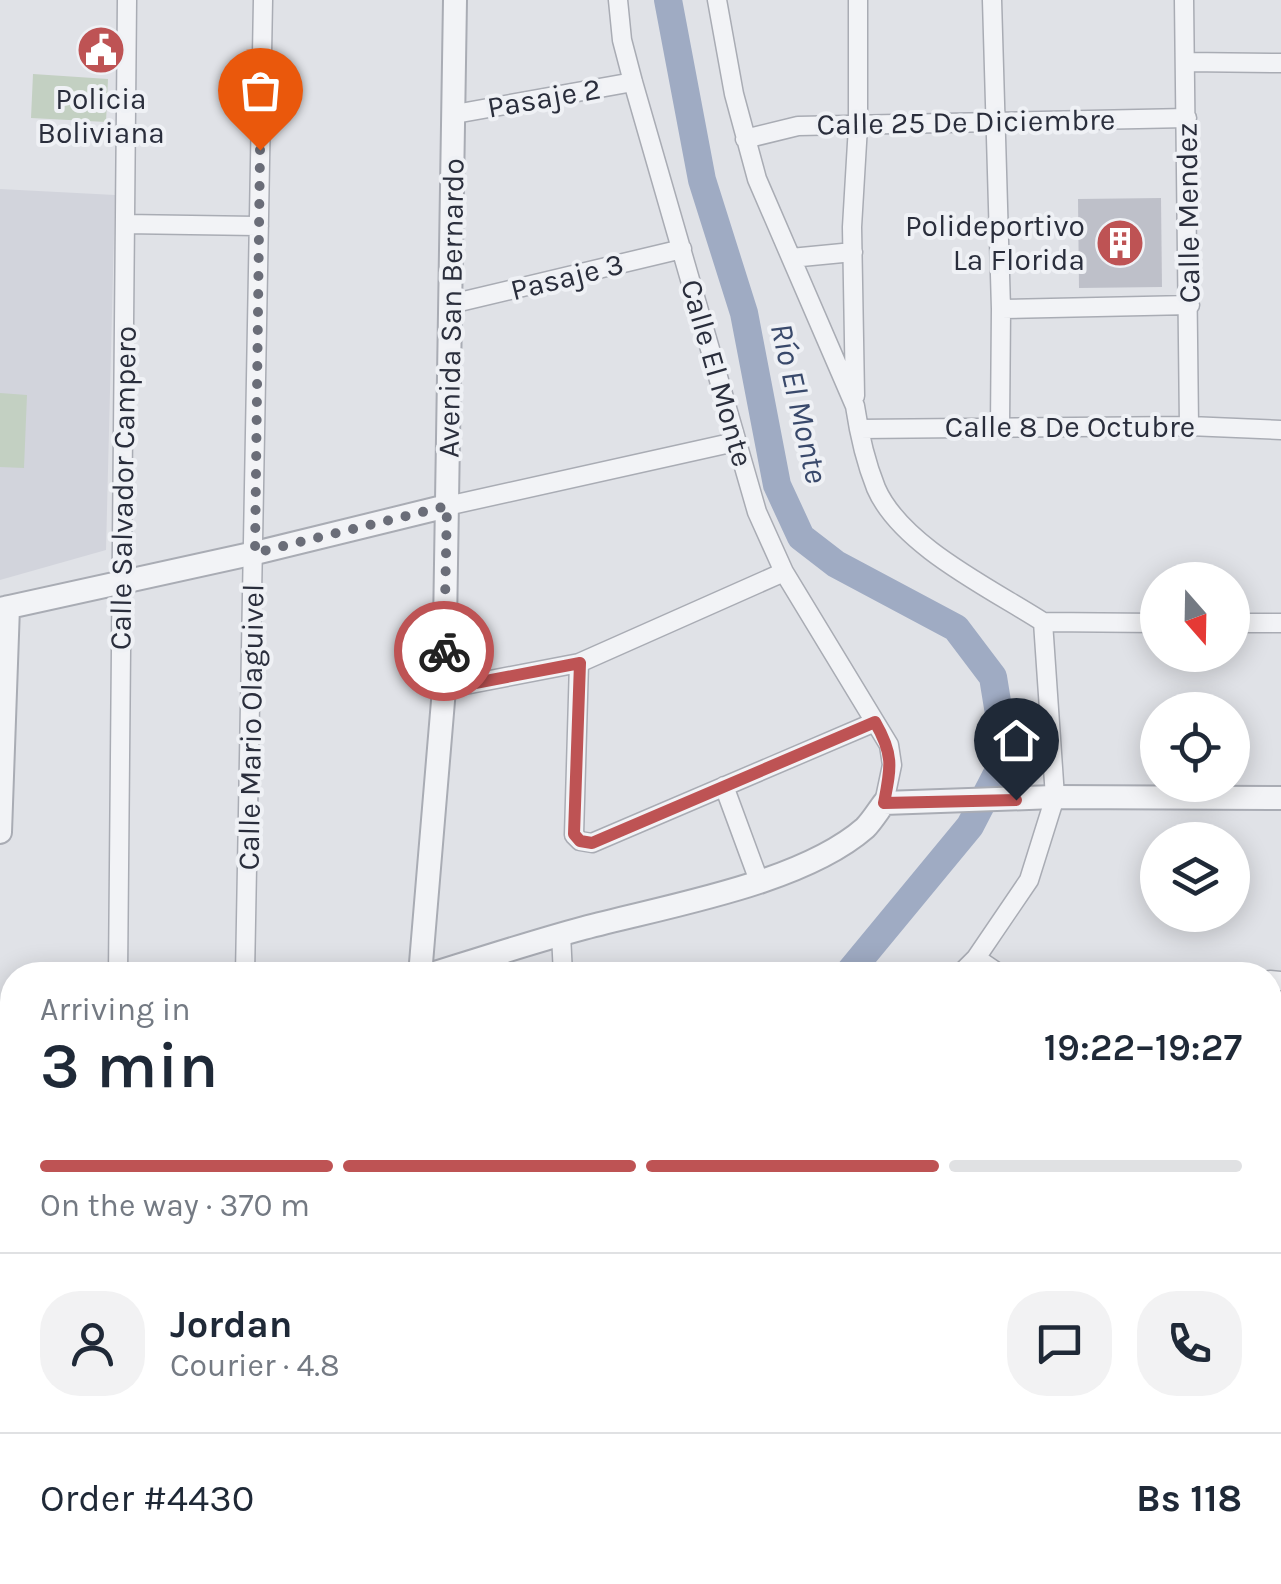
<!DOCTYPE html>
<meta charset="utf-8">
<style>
:root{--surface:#fff;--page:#f2f2f3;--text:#1f2937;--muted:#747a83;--line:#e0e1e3;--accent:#be5354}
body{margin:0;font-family:Karla,sans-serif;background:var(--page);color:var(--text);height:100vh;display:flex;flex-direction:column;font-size:38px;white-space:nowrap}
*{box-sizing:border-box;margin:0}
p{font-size:32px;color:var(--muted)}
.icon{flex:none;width:55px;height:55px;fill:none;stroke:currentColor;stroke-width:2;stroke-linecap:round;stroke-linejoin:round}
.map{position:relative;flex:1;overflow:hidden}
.panel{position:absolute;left:0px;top:962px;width:1282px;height:622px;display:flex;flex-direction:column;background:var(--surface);border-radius:40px 40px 0 0;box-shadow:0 5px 25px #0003}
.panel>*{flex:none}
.needle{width:65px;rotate:160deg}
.fabs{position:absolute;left:1140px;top:562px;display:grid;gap:20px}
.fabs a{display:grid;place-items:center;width:110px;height:110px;border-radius:50%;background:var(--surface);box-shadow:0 5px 25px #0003;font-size:50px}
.pin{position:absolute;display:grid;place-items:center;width:85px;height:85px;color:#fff;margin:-102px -42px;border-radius:50% 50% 50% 0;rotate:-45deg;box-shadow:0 0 10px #0007}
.pin .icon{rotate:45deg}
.courier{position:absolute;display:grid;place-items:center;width:100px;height:100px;margin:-50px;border:8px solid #be5354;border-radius:50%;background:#fff;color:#222;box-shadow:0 2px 12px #0007}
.overview em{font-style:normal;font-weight:600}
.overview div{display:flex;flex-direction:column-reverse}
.overview{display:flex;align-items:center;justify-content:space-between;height:170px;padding:0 40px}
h1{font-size:65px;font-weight:600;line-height:75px}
.bar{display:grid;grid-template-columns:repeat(4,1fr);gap:15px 10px;align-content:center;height:120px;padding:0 40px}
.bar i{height:12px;border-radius:8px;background:var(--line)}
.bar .current{background:var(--accent)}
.bar p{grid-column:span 4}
.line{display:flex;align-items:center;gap:25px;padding:0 40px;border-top:2px solid var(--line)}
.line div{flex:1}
.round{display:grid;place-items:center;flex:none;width:105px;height:105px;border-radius:40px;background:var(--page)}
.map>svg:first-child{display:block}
</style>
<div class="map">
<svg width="1281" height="1584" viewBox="0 0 1281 1584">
<rect width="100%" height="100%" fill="#e0e2e7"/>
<!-- built -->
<path fill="#d2d4dc" d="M0,189l115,6 -9,355 -106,30z"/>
<!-- green -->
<path fill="#c3d0c2" d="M33,74l75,5 -2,43 -75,-4z
M0,393l27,2 -3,73 -24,-1z"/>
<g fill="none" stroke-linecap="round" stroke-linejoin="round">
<!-- stream -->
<path stroke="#9fabc3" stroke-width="5" d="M0,1463l12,3"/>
<!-- river -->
<path stroke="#9fabc3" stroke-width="28" d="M668,0l34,180 42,133 33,172 24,52 35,27 120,64 37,49 7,43 -1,50 -29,56 -123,149
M318,1584l11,-12"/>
</g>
<!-- building -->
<path fill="#bec0c9" d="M1161,198l1,89 -83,1 -1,-89z"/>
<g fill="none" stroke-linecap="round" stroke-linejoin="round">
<!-- minor casing -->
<g stroke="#a9acb4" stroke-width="21">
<path id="minor" d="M618,0l4,40 11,42 124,430 27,60 105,173 3,20 -8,38
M717,0l17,94 23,85 98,227c4,27 11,57 21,82 25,58 116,101 167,134l12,175 -26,83 -53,78 -17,17
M992,0l9,309 -1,117
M1184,0l5,426
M1186,62l95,1
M455,114l178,-32
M745,139l53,-13 389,-8
M125,224l134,2
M791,258l62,-6
M451,304l231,-55
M1001,309l189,-4
M855,396l-3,-169 6,-101v-126
M859,429l330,-3 92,4
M447,506l288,-64
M1043,622l115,1
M1232,623h49
M579,663l-5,172 6,6 12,2 283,-121
M444,689l135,-26 205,-91
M724,786l35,95
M561,934l2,41
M976,958l25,17
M118,975l9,-975
M245,975l18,-975
M1270,980l11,1
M0,1076l12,-3
M1270,1148h11
M1270,1293l11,-58
M1270,1350l11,-1
M429,1584l10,-12
M870,1584l11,-12
M1192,1584l3,-12"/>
</g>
<!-- tertiary casing -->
<g stroke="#a9acb4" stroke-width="26">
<path id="tertiary" d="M0,609l255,-56 192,-47
M0,832l8,-225
M420,975l24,-286 11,-689
M429,975c51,-16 103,-33 155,-47 82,-22 217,-44 281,-100 7,-7 13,-17 19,-25l171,-6 226,1"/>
</g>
<!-- minor -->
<use href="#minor" stroke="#f2f3f6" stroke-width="18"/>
<!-- tertiary -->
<use href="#tertiary" stroke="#f2f3f6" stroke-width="22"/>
</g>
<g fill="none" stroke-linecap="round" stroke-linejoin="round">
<!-- done -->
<path stroke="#6a6d78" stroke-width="10" stroke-dasharray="0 18" d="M260,150l-5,403 192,-47 -3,145"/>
<!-- route -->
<path stroke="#be5354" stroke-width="12" d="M444,651v38l136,-26 -6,171 6,7 12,2 283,-121c19,33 16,45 9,81l132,-3"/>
</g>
<!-- icons -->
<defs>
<g id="civic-disc" transform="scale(2.5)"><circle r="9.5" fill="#be5354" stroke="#eff1f5"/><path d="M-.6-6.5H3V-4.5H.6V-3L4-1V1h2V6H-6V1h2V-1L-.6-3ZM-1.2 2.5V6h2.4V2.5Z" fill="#fff"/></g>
<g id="building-disc" transform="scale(2.5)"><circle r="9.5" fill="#be5354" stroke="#eff1f5"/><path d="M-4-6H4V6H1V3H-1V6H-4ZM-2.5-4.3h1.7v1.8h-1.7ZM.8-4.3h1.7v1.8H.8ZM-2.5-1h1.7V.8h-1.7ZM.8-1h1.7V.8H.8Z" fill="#fff"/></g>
</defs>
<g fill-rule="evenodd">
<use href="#civic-disc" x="101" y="50"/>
<use href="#building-disc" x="1120" y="243"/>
</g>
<g text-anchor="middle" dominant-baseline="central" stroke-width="8" stroke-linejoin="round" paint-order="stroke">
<!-- street labels -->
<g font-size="30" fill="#2a2e3c" stroke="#eff1f5">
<text transform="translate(544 98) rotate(-10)">Pasaje 2</text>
<text transform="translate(966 122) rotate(-1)">Calle 25 De Diciembre</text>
<text transform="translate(1188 213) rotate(-91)">Calle Mendez</text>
<text transform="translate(567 277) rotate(-14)">Pasaje 3</text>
<text transform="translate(451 308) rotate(-89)">Avenida San Bernardo</text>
<text transform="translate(717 373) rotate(74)">Calle El Monte</text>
<text x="1070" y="427">Calle 8 De Octubre</text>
<text transform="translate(123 488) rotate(-89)">Calle Salvador Campero</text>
<text transform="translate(251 727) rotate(-89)">Calle Mario Olaguivel</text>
</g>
<!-- poi labels -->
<g font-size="30" fill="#2a2e3c" stroke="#eff1f5">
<text x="101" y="99">Policia<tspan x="101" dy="34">Boliviana</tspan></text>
<text x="1085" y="226" text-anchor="end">Polideportivo<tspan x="1085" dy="34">La Florida</tspan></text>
</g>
<!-- water labels -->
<g font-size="32" font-style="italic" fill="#39496b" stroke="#eff1f5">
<text transform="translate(799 403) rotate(77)">Río El Monte</text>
</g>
</g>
</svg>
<div class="fabs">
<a><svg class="needle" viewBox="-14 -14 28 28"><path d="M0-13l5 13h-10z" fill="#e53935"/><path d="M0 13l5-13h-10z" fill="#747a83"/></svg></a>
<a><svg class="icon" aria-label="locate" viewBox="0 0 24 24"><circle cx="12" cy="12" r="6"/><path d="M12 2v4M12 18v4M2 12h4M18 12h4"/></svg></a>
<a><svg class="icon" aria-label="layers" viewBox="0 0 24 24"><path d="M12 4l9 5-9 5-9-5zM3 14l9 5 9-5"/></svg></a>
</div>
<div class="pin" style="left:260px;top:150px;background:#ea580c"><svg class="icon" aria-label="bag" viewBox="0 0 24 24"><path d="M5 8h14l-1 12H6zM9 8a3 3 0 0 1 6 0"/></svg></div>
<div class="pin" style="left:1016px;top:800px;background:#1f2937"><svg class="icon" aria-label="home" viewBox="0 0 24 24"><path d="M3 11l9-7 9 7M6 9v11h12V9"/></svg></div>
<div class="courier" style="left:444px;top:651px"><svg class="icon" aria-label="bike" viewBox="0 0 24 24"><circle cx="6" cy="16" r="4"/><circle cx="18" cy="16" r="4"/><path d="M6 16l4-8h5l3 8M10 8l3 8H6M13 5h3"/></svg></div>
<section class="panel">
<div class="overview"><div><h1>3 min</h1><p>Arriving in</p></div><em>19:22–19:27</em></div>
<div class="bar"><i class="current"></i><i class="current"></i><i class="current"></i><i></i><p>On the way · 370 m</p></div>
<div class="line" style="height:180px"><a class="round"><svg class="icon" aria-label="person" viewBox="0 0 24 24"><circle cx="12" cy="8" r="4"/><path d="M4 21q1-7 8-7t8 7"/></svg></a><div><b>Jordan</b><p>Courier · 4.8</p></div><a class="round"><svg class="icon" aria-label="chat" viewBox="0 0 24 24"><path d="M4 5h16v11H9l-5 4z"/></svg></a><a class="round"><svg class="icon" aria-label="phone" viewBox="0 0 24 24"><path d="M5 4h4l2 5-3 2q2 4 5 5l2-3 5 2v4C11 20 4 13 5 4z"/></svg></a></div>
<div class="line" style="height:130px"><div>Order #4430</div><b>Bs 118</b></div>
</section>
</div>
